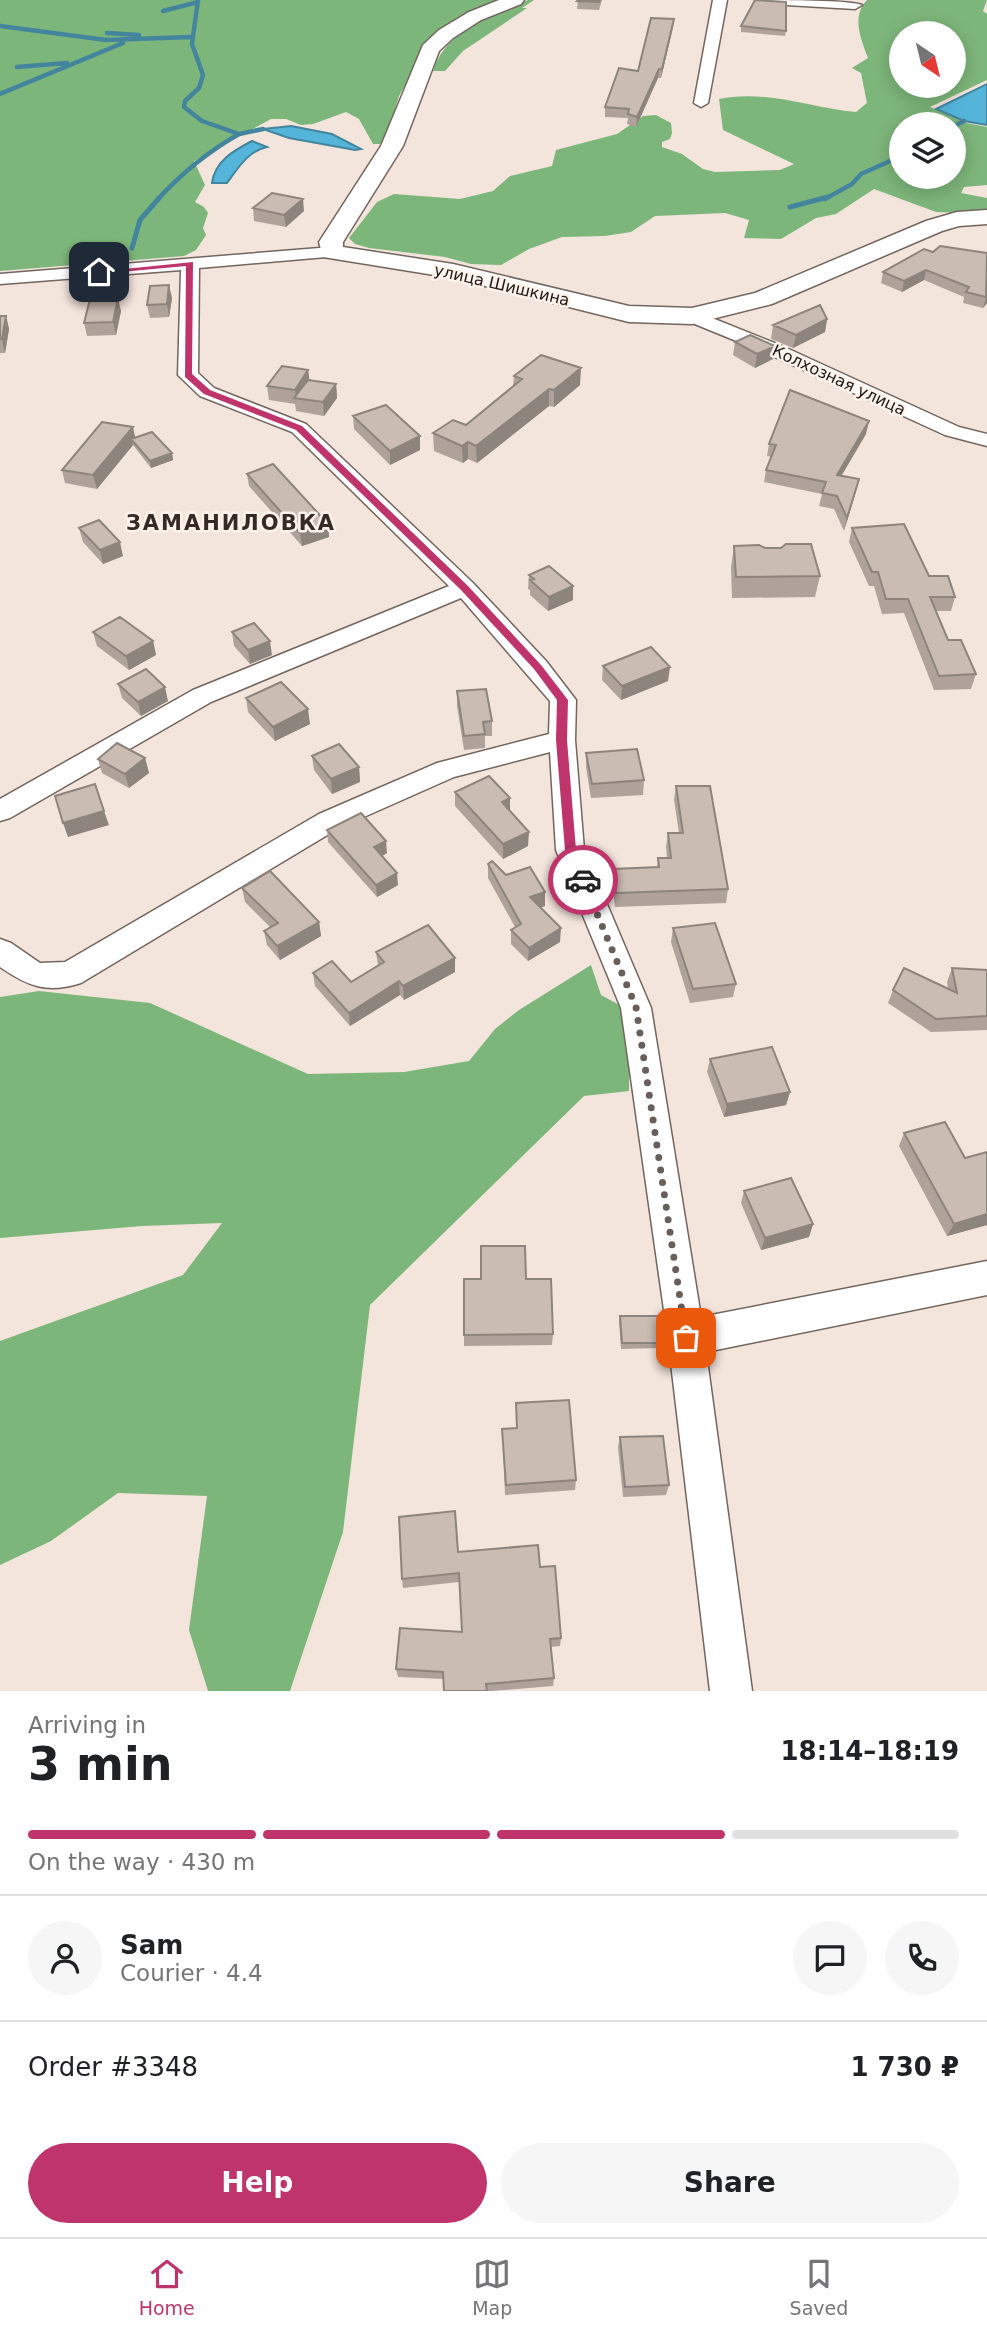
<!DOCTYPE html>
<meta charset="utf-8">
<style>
:root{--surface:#fff;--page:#f6f6f6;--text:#202124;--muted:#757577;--line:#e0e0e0;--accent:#bf346b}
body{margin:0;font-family:"DejaVu Sans",sans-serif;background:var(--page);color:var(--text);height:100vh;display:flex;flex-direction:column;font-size:26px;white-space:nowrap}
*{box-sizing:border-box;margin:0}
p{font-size:23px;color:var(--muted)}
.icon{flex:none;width:38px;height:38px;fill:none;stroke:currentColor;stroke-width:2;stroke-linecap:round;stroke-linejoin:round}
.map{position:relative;height:1691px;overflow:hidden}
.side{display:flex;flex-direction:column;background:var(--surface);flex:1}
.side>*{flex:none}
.needle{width:46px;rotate:145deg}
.tools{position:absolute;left:889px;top:21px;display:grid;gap:14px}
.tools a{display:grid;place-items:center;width:77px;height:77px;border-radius:50%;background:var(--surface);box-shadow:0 4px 18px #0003;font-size:35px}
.pin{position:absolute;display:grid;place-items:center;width:60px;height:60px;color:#fff;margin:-30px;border-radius:14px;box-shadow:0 4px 10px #0006}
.courier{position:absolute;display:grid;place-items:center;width:70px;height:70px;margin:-35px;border:5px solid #bf346b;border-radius:50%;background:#fff;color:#222;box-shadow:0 2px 9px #0007}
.summary em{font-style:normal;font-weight:700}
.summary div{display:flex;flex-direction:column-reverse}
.summary{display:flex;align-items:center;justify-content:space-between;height:119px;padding:0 28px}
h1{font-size:46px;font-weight:700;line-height:52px}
.bar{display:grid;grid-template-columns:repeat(4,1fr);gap:10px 7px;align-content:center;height:84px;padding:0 28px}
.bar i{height:9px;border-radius:5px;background:var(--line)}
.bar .current{background:var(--accent)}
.bar p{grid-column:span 4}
.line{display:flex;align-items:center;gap:18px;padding:0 28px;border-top:2px solid var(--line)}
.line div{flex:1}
.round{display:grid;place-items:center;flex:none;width:74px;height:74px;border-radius:37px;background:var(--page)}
.button{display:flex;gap:14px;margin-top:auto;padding:14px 28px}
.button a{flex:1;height:80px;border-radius:42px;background:var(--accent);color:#fff;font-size:28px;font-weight:700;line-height:80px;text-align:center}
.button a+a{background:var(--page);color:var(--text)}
.menu{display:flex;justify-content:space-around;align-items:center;height:98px;border-top:2px solid var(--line);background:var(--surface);font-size:19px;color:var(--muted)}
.menu a{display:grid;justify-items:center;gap:4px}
.menu .current{color:var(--accent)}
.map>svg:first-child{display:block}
</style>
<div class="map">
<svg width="987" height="1691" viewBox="0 0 987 1691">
<rect width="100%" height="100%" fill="#f3e4dc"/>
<!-- forest -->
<path fill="#7db67a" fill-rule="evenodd" d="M0,0h509l-58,24 -19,12 -33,60 -13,42 -6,6h-7l-14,-25 -13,-7 -33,12 -12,1 -15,-6h-15l-77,42 11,24 -10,17 9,5 4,6 -5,15 3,7 -10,15 -12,6 -184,15z
M528,0h6l-12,8h5l-64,43 -18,20h-12c13,-42 59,-54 95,-71z
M867,0h120l-4,11 4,3v66l-57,27 36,16 21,4v58l-23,2 -3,6 26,5v16l-51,-2 -62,-23 -38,25 -20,4 -35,21 -37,-1 5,-18 -24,-7 -70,3 -24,16 -26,4 -43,1 -33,12 -28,16 -30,-1 -26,-7 -76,-9 -14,-4 -6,-6 28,-36 17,-8 66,5 33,-8 17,-15 42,-10 4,-16 61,-16 26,-18 13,-1 15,8 1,10 -2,6 -8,3v5l20,7 21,15 12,3 65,-2 14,-6 -71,-34 -4,-31c46,-10 92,9 137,13l11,-9 -6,-30 -9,-5 16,-10c-7,-19 -17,-41 -1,-58zM901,33h53v53h-53zM901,124h53v53h-53z
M591,965l10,30 24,13 4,31v52l-45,5 -214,209 -27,227 -53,159h-82l-19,-61 18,-134 -89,-3 -67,48 -51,24v-224l183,-66 39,-52 -80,3 -142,12v-241l39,-6 111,12 158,71 96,-2 65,-11 26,-32 24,-19z"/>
<!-- water -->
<path fill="#54b4d9" stroke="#44859e" stroke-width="2" d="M987,84v41l-23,-4 -28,-12z
M291,126l41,8 29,15 -6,1 -66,-12 -26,-9z
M252,141l15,6c-19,4 -29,21 -40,36h-15c3,-22 21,-32 40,-42z"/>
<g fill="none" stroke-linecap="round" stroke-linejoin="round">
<!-- stream-far1 -->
<path stroke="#44859e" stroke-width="4.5" d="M163,11l35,-9
M0,26l106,14 85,-3
M107,33l32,2
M17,67l50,-4
M0,94l123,-51
M954,126l10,-5
M239,134l24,-5
M158,199c23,-25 51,-48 81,-65l-37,-13 -18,-14 1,-6 14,-13 4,-13 -11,-31 6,-44
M825,199l27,-15 9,-10 40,-18"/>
<!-- stream -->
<path stroke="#44859e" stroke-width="5" d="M790,207l38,-10
M132,248l8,-28 20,-23"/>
<!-- street casing -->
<g stroke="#72665e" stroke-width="3">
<path id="street" d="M713,0h14l-19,103 -7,4 -7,-4z
M762,0c21,0 86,0 100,5l-7,4 -86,-5z
M332,247l6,1 3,4 -3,4 -139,12 -1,105 16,15 92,36 167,159 73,78 30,39 -1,40 9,110 67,158 50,309 286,-56v34l-281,57 46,339h-42l-42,-353 -47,-330 -65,-158 -6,-98 -96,25 -115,51 -258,155c-35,11 -53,3 -81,-16v-28l11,4 29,20 25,-1 254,-148 118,-51 112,-29 1,-33 -89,-103 -250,104 -201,116 -10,3v-22l193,-109 256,-104 -157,-154 -92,-36 -22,-21 3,-105 -181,14v-10z
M692,310l90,36 177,81 28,7v12l-42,-11 -177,-81 -83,-34 -2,-4 2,-4z"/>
</g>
<!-- secondary casing -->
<g stroke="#72665e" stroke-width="3">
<path id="secondary" d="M499,0h25l-3,4 -40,16 -28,18 -14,13 -36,95 -60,96v5l110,17 176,42 63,2 63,-15 171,-72 31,-9 30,-2v14l-28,2 -17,5 -170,73 -80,20 -63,-2 -176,-44 -130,-21 -4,-15 62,-96 42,-101 16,-15 30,-18z"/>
</g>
<!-- street -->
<use href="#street" fill="#fff" fill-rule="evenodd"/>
<!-- secondary -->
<use href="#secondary" fill="#fff" fill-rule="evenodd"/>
</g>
<!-- wall -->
<path fill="#aea29a" d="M578,0h24l-3,10 -22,-1z
M674,19l-1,8 -12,51h-3l-22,49 -9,-3 1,-6 -23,-1v-10l33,-36z
M741,26l45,5 -1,5 -44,-4z
M253,208l51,3 -18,16 -32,-6z
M933,252l54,1v50l-4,5 -20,-5 1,-6 -40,-17 -22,12 -21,-9 2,-11z
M172,298l-3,19 -19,1 -3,-13z
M121,311l-5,24 -29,1 -3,-13z
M0,316h6l3,13 -4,24h-5z
M827,319l-2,13 -32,16 -22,-9 2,-14z
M735,342l38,17 -18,9 -22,-13z
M308,370l1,10 27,4 1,14 -13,18 -28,-5 -1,-7 -26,-4 -2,-14z
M514,376l66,9 -26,22 -5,-1 -72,57 -9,-4 -5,4 -29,-12 -1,-18 33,-8 47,-39z
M353,416l67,20v14l-30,15 -36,-36z
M866,434l-25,41 15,16 -12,40 -10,-22 -15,-3 3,-12 -58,-12 2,-12 5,-13 -4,-1 2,-12z
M135,438l37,15 1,7 -22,8 -18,-23 -36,44 -32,-6 -3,-13z
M247,474l81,50 1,13 -27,9 -53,-60z
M79,528l44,28 -20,8 -20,-22z
M852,528l77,48 26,21 -4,14h-15l12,29 28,34 -5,15 -37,1 -30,-77 -22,1 -8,-28h-5l-20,-44z
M734,546l86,30 -5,21 -83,1 -1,-31z
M529,575l44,11v14l-25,11 -18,-16v-5l-2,-1z
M93,632l60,9 3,14 -27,15 -32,-24z
M232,632l40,23 -22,9 -16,-18z
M603,666l65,15 -47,19 -19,-20z
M118,684l50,17 -27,15 -19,-18z
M457,691l35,30v15h-7v12l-21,2 -7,-44z
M246,698l64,26 -35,17 -27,-29z
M586,753l58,27 -1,15 -52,3 -5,-31z
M312,756l47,11 1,15 -28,12 -18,-24z
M145,758l4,15 -20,15 -27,-15 -4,-14z
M676,786l52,103 -2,14 -111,4 -3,-24 1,-14 44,-2 1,-9h9l-1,-11 2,-14h11l-5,-33z
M455,792l73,54 -25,13 -48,-53z
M327,830l60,23 -5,3 16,29 -21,12 -49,-55z
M488,864l18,11 39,31 -5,2 20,34 -32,19 -17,-17v-14l4,-3 -27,-49z
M242,888l77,34 2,14 -41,24 -13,-15 -3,-14 6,-4 -25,-25z
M673,928l63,56 -3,13 -43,6 -19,-61z
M376,952l79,20 -51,28 -4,-5 -50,31 -35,-40 -2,-13 38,9 27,-16z
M952,968l35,2v60l-56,2 -43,-29 5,-13 55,-1 -1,-7z
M710,1059l80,33 -4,13 -62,12 -17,-45z
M904,1133l61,25 22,67 -40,11 -48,-90z
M744,1191l69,33 -4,13 -48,13 -20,-47z
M481,1279h45l27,55 -1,11 -88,1v-11z
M620,1316l41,27 -1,5 -39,1 -2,-27z
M516,1403l60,77 -1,10 -70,5 -3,-66 14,-1z
M620,1437l49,48 -3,10 -43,2 -5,-50z
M458,1552l82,15 21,71 -1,8 -9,1 3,31 -1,8 -61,5h-48l-1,-12 -45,-2 -2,-8 66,-37 -3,-50 -56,6 -1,-9z"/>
<!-- shaded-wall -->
<path fill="#8d847d" d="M674,19l-1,8 -12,51 1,-9z
M659,69l-1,9 -22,49 1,-10z
M303,199l1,12 -18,16 -2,-12z
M926,270l-2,10 -22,12 2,-11z
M169,285l3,13 -3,19 -2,-13z
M987,296v7l-4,5 3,-11z
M118,298l3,13 -5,24 -3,-13z
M6,316l3,13 -4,24 -3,-14z
M827,319l-2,13 -32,16 3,-13z
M775,346l-2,13 -18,9 2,-14z
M581,368l-1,17 -26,22v-17z
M308,370l2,13 -14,15 -1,-8z
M336,384l1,14 -13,18 -1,-14z
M549,389v17l-72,57 -1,-17z
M869,421l-3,13 -31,53 2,-12z
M133,427l3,14 -5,-2 2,6 -36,44 -4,-14z
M420,436v14l-30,15v-14z
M468,442v17l-5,4 -1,-17z
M172,453l1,7 -22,8 -1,-7z
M859,479l-3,12 -12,40 3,-13z
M328,524l1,13 -27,9 -2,-13z
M120,542l3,14 -20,8 -3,-14z
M573,586v14l-25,11 1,-14z
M153,641l3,14 -27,15 -3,-14z
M270,641l2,14 -22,9 -2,-14z
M670,667l-2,14 -47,19 1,-14z
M165,687l3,14 -27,15 -3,-14z
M308,709l2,15 -35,17 -2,-14z
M145,758l4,15 -20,15 -4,-14z
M359,767l1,15 -28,12 -1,-15z
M510,798v14l-8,-10z
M104,811l5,14 -41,12 -5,-14z
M529,832l-1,14 -25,13v-15z
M386,841l1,12 -11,7 -2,-13z
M397,873l1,12 -21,12 -1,-12z
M545,892v14l-16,5 1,-14z
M319,922l2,14 -41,24 -3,-14z
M561,928l-1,14 -32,19 1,-13z
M455,958v14l-51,28 -1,-14z
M399,981l1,14 -50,31 -1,-13z
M790,1092l-4,13 -62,12 3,-13z
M987,1214v11l-40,11 7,-12z
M813,1224l-4,13 -48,13 4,-12z"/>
<!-- building -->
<path fill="#cabcb3" stroke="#8d847d" stroke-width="2" d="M578,0h22l-1,2 -22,-1z
M755,0l31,2v29l-45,-5z
M651,18l23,1 -12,50h-3l-22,48 -9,-3 1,-5 -24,-2 14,-39 19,3z
M272,193l31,6 -19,16 -31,-7z
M940,246l47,7 -1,44 -20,-5 3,-5 -43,-17 -22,11 -21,-9 41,-23 9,3z
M169,285l-2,19 -20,1 3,-19z
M118,298l-5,24 -29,1 6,-24z
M820,305l7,14 -31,16 -23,-10z
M0,316h6l-4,23h-2z
M750,335l25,11 -18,8 -22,-12z
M541,355l40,13 -27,22 -5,-1 -73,57 -8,-4 -6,4 -29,-13 20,-13 13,5 56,-46 -8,-3z
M282,366l26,4 -13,20 -28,-4z
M308,380l28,4 -13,18 -29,-4z
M790,390l79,31 -32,54 22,4 -12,39 -10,-22 -15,-3 4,-11 -60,-12 10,-25 -7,-1z
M386,405l34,31 -30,15 -37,-35z
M102,422l31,5 -40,48 -31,-5z
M152,432l20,21 -22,8 -19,-22z
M273,464l55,60 -28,9 -53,-59z
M99,520l21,22 -20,8 -21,-22z
M904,524l25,52h19l7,21h-25l18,43h13l15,34 -37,2 -31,-77h-22l-8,-27h-6l-20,-44z
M786,544h25l9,32 -84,1 -2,-31 25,-1 6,3h16z
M549,566l24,20 -24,11 -19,-17 4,-1 -5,-4z
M120,617l33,24 -27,15 -33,-24z
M254,623l16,18 -22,9 -16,-18z
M651,647l19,20 -48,19 -19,-20z
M146,669l19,18 -27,15 -20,-18z
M281,682l27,27 -35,18 -27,-29z
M486,689l6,32 -9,1 2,12 -21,2 -7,-45z
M117,743l28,15 -20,16 -27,-15z
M339,744l20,23 -28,12 -19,-23z
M637,749l7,31 -52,4 -6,-31z
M489,776l21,22 -8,4 27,30 -26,12 -48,-52z
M95,784l9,27 -41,12 -8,-27z
M676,786h34l18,103 -112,4 -3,-24 46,-2 -1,-9h13l-3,-25h15z
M361,813l25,28 -12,6 23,26 -21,12 -49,-55z
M492,861l14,14 24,-8 15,25 -15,5 31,31 -32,20 -18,-18 10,-6 -33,-60z
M270,871l49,51 -42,24 -13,-15 14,-8 -36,-35z
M715,923l21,61 -43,5 -20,-61z
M428,925l27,33 -52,28 -4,-5 -50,32 -36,-40 19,-12 19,21 33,-20 -8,-10z
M904,968l53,25 -5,-25 35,2v46l-51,3 -43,-29z
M772,1047l18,45 -63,12 -17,-45z
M945,1122l20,36 22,-6v62l-33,10 -50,-91z
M791,1178l22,46 -48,14 -21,-47z
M481,1246h44l1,33h25l2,55 -89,1v-56h17z
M620,1316h39l2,27h-39z
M569,1400l7,80 -70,5 -4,-56 15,-1 -1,-25z
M663,1436l6,49 -44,2 -5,-50z
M455,1511l3,41 80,-7 2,22 15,-1 6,72 -11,1 4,39 -68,6 1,7h-43l-1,-19 -47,-3 4,-41 62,4 -3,-59 -57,6 -3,-62z"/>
<!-- route -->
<path fill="#bf346b" d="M193,262l-1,112 18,16 92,36 166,160 73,79 27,35 -1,40 9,110 13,30 -2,3h-8l-14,-33 -9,-110 1,-40 -23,-31 -73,-79 -165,-160 -92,-36 -19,-17 1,-111 -87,8 -4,-2z"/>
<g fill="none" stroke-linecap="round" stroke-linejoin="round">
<!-- done -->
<path stroke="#685f5b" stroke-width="7" stroke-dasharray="0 12.6" d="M583,880l53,127 50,331"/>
</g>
<g text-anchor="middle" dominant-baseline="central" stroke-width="5" stroke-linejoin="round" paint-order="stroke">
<!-- far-street labels -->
<g font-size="16" fill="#1d1815" stroke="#fef2eb">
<text transform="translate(502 285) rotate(13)">улица Шишкина</text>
<text transform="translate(839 380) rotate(25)">Колхозная улица</text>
</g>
<!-- far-district labels -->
<g font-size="21" font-weight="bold" letter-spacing="2" fill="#352a24" stroke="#fef2eb">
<text x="231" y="523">ЗАМАНИЛОВКА</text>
</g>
</g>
</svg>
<div class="tools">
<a><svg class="needle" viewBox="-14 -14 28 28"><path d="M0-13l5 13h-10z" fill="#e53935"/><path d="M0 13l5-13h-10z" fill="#757577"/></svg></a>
<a><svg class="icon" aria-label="layers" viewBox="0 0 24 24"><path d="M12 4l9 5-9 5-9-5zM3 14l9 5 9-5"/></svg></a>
</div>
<div class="pin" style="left:686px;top:1338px;background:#ea580c"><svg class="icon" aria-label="bag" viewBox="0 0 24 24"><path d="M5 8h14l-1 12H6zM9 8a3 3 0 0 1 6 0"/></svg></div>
<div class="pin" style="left:99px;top:272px;background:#1f2937"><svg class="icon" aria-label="home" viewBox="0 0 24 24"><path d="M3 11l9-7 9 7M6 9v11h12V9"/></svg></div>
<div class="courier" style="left:583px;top:880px"><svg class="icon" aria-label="car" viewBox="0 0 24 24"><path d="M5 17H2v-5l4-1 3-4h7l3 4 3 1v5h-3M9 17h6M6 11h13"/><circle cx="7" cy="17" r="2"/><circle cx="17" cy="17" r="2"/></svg></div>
</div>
<section class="side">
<div class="summary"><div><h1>3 min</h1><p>Arriving in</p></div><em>18:14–18:19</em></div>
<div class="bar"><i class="current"></i><i class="current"></i><i class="current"></i><i></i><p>On the way · 430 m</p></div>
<div class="line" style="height:126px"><a class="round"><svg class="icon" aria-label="person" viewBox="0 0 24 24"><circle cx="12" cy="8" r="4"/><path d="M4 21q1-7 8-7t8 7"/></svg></a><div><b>Sam</b><p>Courier · 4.4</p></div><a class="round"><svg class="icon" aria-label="chat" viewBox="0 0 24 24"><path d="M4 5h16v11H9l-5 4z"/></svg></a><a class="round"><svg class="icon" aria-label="phone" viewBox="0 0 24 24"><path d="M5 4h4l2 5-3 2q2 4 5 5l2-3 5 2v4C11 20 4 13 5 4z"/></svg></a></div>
<div class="line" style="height:91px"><div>Order #3348</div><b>1 730 ₽</b></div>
<div class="button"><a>Help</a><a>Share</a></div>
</section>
<nav class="menu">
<a class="current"><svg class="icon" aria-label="home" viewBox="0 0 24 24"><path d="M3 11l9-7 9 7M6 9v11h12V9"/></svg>Home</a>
<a><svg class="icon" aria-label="map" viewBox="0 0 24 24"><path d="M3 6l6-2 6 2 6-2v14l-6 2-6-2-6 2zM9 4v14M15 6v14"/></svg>Map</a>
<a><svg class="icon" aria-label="saved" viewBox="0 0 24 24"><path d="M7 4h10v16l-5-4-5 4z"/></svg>Saved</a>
</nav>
